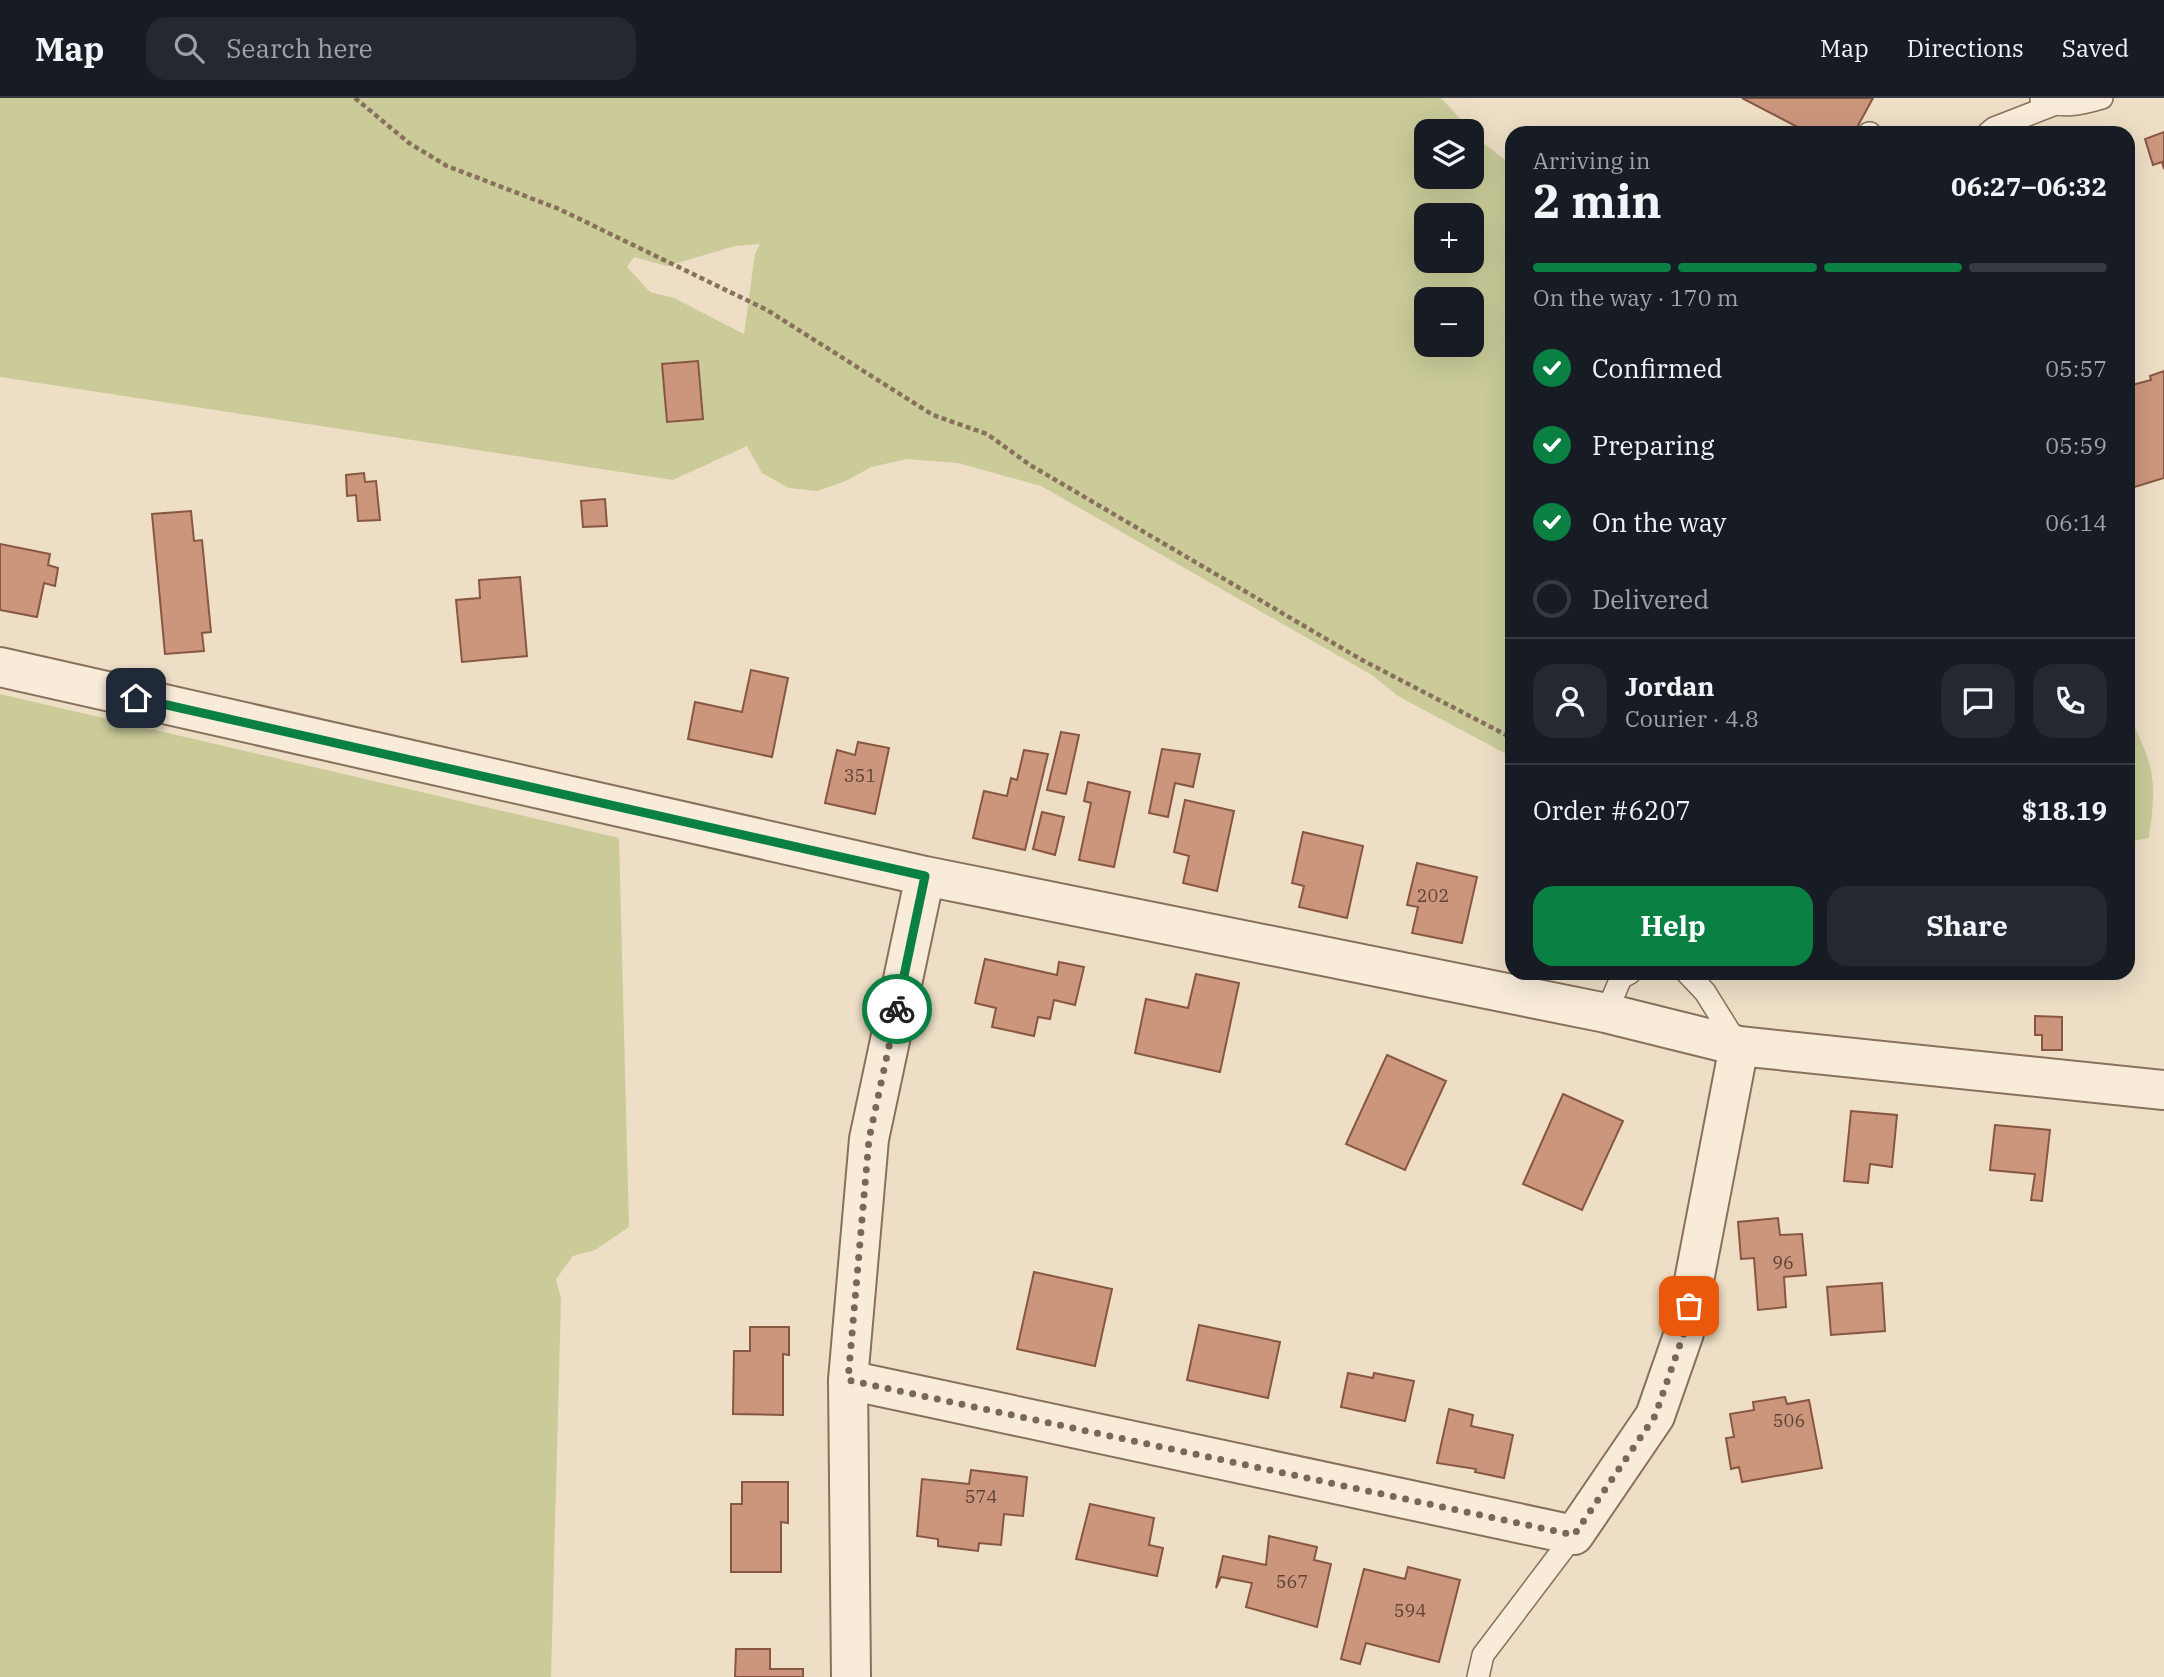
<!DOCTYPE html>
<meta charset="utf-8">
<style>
:root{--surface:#171b24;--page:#242831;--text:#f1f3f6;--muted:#9ea1a6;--line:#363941;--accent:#0b8043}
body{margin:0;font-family:"IBM Plex Serif",serif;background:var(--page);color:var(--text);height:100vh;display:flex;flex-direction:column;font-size:26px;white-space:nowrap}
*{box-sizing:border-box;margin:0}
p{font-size:23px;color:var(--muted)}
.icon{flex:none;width:38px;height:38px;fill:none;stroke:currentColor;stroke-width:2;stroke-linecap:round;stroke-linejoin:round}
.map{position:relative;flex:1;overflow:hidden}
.sheet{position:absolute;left:1505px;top:28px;width:630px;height:854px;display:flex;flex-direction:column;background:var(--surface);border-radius:21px;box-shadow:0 7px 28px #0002}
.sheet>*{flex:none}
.controls{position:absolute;left:1414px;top:21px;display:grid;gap:14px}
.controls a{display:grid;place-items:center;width:70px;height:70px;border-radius:14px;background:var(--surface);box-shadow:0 7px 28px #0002;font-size:35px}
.pin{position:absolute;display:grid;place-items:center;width:60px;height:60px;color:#fff;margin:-30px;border-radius:14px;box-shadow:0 4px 10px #0006}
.courier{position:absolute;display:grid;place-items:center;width:70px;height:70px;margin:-35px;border:5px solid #0b8043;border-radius:50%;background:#fff;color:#222;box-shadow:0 2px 9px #0007}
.overview em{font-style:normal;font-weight:700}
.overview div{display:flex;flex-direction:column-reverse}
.overview{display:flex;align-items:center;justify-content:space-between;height:119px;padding:0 28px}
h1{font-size:46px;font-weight:700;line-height:52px}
.bar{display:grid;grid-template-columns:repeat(4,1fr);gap:10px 7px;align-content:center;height:84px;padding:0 28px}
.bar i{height:9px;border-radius:5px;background:var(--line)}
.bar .selected{background:var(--accent)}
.bar p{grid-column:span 4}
.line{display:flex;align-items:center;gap:18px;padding:0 28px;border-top:2px solid var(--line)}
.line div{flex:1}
.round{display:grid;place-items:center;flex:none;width:74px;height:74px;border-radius:21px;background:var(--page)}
ol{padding:0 28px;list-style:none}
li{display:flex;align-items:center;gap:21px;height:77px}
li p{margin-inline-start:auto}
li .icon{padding:7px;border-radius:50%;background:var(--accent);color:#fff;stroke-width:4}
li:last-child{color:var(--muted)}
li i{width:38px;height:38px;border:4px solid var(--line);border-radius:50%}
.button{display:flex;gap:14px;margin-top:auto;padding:14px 28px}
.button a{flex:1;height:80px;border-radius:21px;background:var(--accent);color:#fff;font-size:28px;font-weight:700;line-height:80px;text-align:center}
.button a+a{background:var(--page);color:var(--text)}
header{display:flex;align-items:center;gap:42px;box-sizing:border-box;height:98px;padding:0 35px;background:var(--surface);border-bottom:2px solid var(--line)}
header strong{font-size:33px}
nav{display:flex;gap:38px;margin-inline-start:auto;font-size:24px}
.search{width:490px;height:63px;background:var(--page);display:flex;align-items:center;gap:18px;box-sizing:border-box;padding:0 24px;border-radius:21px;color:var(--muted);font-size:26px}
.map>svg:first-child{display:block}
</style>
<header>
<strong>Map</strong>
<div class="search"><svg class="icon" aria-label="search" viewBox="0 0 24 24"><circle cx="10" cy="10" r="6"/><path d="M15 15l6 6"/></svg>Search here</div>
<nav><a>Map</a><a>Directions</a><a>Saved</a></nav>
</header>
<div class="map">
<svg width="2164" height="1579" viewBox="0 0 2164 1579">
<rect width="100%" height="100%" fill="#eddec5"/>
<!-- green -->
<path fill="#cacb99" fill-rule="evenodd" d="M0,0h1441l42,45 29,22v592l-114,-61 -26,-21 -331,-189 -83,-23 -51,-4 -36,8 -25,14 -29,10 -28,-3 -27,-15 -15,-27 -74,34 -673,-103zM1426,33h46v46h-46zM1426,117h46v46h-46zM760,146l-5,10 -11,80 -70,-36 -24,-6 -23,-25 7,-10 33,9 68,-20zM1426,201h46v46h-46z
M0,596l619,144 10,389 -34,23 -22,6 -17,23 5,20 -10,378h-551z
M2128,616c27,54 29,64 21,124l-21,4z"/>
<!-- building -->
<path fill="#cb967c" stroke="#875742" stroke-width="2" d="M1742,0h131l-19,35h-45z
M2164,34v37l-2,-7 -9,3 -8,-26z
M698,263l5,58 -36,3 -5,-58z
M2164,273v107l-36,11v-103l23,-6 -1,-4z
M364,375l1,9 11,-1 4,39 -22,1 -2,-26 -9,1 -1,-21z
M605,401l2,27 -24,1 -2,-26z
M191,413l3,30 8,-1 9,92 -9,1 2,18 -39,3 -13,-140z
M0,446l50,10 -2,11 10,3 -3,18 -11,-3 -7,34 -37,-7z
M520,479l7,79 -65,6 -6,-62 24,-2 -1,-18z
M751,572l37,8 -16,79 -84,-18 7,-37 47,10z
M1061,634l18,3 -13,59 -19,-4z
M858,644l31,6 -14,66 -50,-11 12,-53 18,5z
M1162,651l38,5 -7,33 -18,-4 -7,34 -19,-4z
M1024,652l24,4 -23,96 -52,-12 11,-47 23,5 4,-18 6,2z
M1088,684l42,10 -16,75 -35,-7 12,-57 -7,-2z
M1185,702l49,11 -17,80 -34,-8 6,-27 -15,-4z
M1042,714l22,5 -9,38 -22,-6z
M1303,734l60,14 -16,72 -48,-11 5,-21 -12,-3z
M1417,765l60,14 -15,66 -50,-10 6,-26 -11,-2z
M985,861l72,16 2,-13 25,5 -9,38 -21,-5 -4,19 -12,-2 -4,19 -42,-9 4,-19 -21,-5z
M1196,876l43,9 -19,89 -85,-19 11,-54 42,9z
M2035,918l27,1v33h-20v-15h-7z
M1387,957l59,26 -41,89 -59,-26z
M1563,996l60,27 -41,89 -59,-26z
M1851,1013l46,4 -5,52 -22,-3 -2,19 -24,-2z
M1995,1027l55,5 -8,71 -11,-1 4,-26 -45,-4z
M1778,1120l2,17 22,-1 4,41 -22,2 2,30 -28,3 -4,-52 -13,1 -3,-37z
M1034,1174l78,17 -17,77 -78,-17z
M1882,1185l3,48 -54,4 -4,-48z
M1199,1227l81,17 -12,56 -81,-18z
M750,1229h39v28l-6,-1v61l-50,-1 1,-63h16z
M1348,1275l25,5 1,-5 40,8 -9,40 -64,-14z
M1785,1299l2,7 22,-4 13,68 -80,14 -3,-15 -8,2 -5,-31 8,-1 -4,-23 24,-4 -1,-8z
M1449,1311l24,6 -2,11 42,9 -9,43 -29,-6 1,-3 -39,-6z
M971,1372l56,7 -4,39 -19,-2 -3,31 -22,-2 -1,8 -40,-5v-7l-21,-3 5,-57 47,5z
M742,1384h46v41l-7,-1v50h-50v-68h11z
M1090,1406l64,14 -5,27 14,3 -6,28 -81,-17z
M1269,1438l48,11 -3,13 17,4 -14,63 -71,-20 6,-24 -31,-6 -5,11 7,-32 43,9z
M1408,1469l52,13 -21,82 -73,-19 -6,21 -19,-5 23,-90 41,10z
M736,1551h34v20h33v8h-68z"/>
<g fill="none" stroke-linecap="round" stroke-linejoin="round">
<!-- service casing -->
<g stroke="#88705c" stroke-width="24">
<path id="service" d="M2041,1c20,10 41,5 61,-1
M1869,35h1
M1988,35l6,-5 59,-23
M1687,875l18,19 33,53
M1606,915l15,-35 9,-5
M1478,1579l5,-22 91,-120"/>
</g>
<!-- minor casing -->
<g stroke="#88705c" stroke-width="42">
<path id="minor" d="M0,569l925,209 681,137 133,33 425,44
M848,1282l726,155 81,-119 29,-83 55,-287
M851,1579l-3,-297 21,-241 56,-263"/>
</g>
<!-- path -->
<path stroke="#88705c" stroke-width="4.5" stroke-dasharray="5 3.5" stroke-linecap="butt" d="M355,0l54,45 38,23 112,43 208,101 166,105 54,19 43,31 332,195 150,78"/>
<!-- service -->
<use href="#service" stroke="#f8ecd9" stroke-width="21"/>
<!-- minor -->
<use href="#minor" stroke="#f8ecd9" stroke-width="38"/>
</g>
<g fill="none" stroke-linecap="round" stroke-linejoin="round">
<!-- done -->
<path stroke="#786859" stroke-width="7" stroke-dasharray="0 12.6" d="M897,911l-28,130 -21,241 726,155 81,-119 29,-83 5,-27"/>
<!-- route -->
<path stroke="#0b8043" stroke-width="9" d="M136,600l789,178 -28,133"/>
</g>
<g text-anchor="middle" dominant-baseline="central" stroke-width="5" stroke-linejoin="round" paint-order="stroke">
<!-- number labels -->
<g font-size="18" fill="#5e4436">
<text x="860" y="677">351</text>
<text x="1433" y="797">202</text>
<text x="1783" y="1164">96</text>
<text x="1789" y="1322">506</text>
<text x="981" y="1398">574</text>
<text x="1292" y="1483">567</text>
<text x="1410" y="1512">594</text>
</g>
</g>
</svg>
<div class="controls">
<a><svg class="icon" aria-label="layers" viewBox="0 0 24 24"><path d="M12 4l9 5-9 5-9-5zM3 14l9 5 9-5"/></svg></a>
<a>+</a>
<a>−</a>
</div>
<div class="pin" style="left:1689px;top:1208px;background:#ea580c"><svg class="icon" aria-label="bag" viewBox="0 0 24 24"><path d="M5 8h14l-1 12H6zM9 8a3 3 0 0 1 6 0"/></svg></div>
<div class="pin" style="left:136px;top:600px;background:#1f2937"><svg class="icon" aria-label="home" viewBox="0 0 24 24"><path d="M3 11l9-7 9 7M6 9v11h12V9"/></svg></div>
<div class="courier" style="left:897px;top:911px"><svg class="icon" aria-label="bike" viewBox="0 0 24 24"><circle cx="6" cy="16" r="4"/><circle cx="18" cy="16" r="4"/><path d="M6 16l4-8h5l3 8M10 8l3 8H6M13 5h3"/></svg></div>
<section class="sheet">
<div class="overview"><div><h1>2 min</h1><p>Arriving in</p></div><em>06:27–06:32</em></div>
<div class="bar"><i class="selected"></i><i class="selected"></i><i class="selected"></i><i></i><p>On the way · 170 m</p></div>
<ol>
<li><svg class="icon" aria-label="check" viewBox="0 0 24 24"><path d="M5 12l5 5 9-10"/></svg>Confirmed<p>05:57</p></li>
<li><svg class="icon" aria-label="check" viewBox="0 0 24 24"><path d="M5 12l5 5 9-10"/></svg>Preparing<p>05:59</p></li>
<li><svg class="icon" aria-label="check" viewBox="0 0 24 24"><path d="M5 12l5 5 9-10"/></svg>On the way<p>06:14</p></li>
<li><i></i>Delivered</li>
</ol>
<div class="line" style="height:126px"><a class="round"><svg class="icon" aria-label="person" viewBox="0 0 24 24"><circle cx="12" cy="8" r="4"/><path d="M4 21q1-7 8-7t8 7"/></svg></a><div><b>Jordan</b><p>Courier · 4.8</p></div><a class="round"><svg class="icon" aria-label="chat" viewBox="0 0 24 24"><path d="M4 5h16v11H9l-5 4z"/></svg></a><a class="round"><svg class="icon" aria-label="phone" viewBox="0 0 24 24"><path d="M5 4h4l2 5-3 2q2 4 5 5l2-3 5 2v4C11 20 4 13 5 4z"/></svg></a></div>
<div class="line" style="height:91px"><div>Order #6207</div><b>$18.19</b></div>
<div class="button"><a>Help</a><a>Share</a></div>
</section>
</div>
